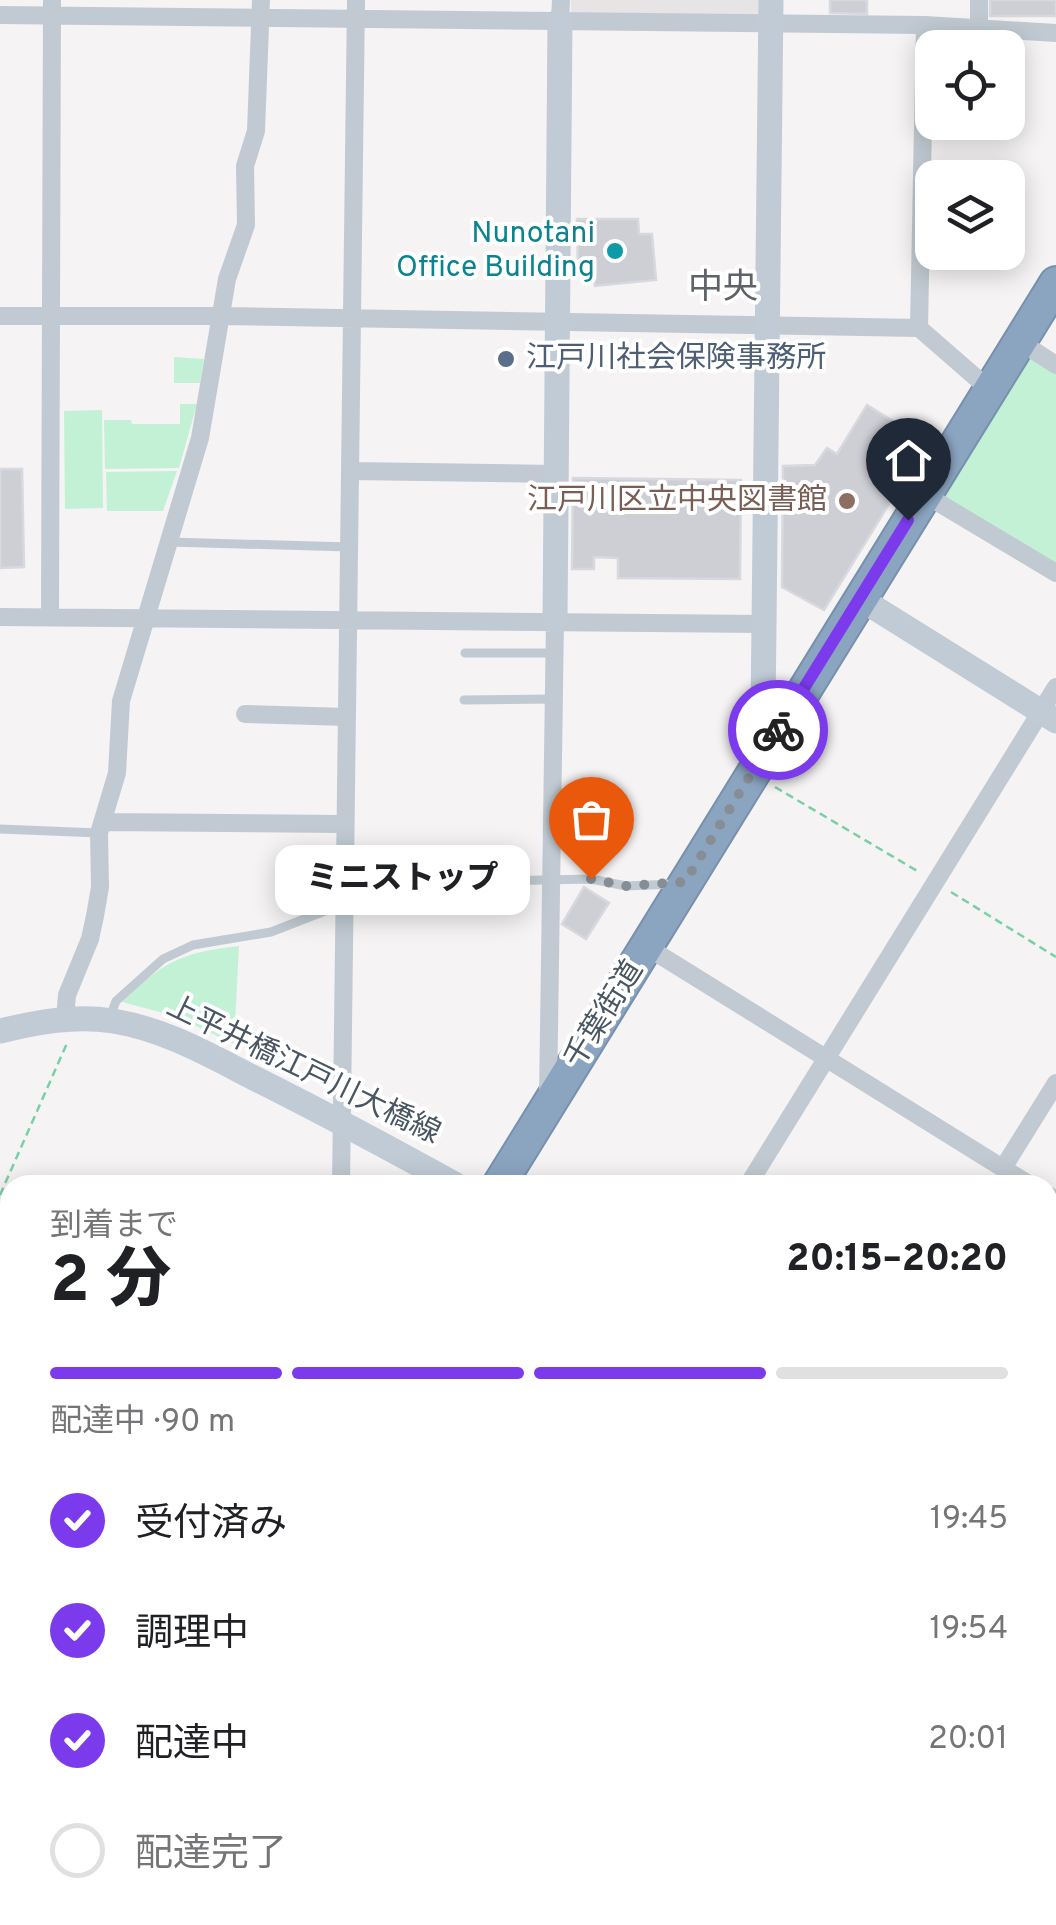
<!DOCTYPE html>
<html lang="ja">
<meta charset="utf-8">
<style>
:root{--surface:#fff;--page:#f2f2f2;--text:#202124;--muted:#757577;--line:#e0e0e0;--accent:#7c3aed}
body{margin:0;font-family:Overpass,"Noto Sans JP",sans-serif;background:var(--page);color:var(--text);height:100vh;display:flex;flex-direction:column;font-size:38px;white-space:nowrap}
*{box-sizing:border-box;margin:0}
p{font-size:32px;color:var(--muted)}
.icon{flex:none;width:55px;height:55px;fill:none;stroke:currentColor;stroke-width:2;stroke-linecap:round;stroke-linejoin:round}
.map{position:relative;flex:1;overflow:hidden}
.side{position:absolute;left:0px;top:1175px;width:1058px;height:750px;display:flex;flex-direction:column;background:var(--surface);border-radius:30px 30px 0 0;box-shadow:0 5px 25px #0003}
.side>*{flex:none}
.tools{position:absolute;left:915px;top:30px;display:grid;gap:20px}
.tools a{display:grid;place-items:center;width:110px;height:110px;border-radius:20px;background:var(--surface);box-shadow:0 5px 25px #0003;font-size:50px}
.pin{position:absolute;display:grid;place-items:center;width:85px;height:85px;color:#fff;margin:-102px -42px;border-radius:50% 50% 50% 0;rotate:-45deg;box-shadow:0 0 10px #0007}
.pin .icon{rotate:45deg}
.courier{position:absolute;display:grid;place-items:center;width:100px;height:100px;margin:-50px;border:8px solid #7c3aed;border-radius:50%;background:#fff;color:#222;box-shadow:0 2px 12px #0007}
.bubble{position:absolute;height:70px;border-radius:20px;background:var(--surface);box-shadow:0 5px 25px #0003;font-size:32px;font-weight:800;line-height:70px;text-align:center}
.headline em{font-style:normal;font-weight:800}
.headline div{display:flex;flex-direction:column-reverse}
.headline{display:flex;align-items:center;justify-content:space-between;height:170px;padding:0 50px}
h1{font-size:65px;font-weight:800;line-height:75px}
.bar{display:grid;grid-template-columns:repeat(4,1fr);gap:15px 10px;align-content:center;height:120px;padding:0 50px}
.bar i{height:12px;border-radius:8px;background:var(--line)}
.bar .current{background:var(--accent)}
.bar p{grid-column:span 4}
ol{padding:0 50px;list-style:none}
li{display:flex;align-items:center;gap:30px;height:110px}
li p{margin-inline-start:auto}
li .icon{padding:10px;border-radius:50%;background:var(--accent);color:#fff;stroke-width:4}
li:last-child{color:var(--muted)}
li i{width:55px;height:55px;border:5px solid var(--line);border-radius:50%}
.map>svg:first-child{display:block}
</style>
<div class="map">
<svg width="1056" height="1925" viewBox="0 0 1056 1925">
<rect width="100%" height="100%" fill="#f5f3f3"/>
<!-- education -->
<path fill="#e6e4e5" d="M571,0h189v15l-189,-2z"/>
<!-- green -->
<path fill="#c3f1d5" d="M1022,350l34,21v196l-124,-73z
M174,357l30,2 -4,24h-26z
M180,404h17l-18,64 -74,1 -1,-49h27l1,4h48z
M102,410l1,98 -38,1 -1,-98z
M177,471l-14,40h-56l-1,-39z
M239,946l-5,98 -59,-28 -53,-14c43,-41 58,-49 117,-56z
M160,1915h51l-12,10h-52z"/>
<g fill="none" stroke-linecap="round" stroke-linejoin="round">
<!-- river -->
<path stroke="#90daee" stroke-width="30" d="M1048,1378l8,-1
M180,1925l12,-10"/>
</g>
<!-- building -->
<path fill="#cdcfd5" stroke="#d7d9de" stroke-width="2.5" d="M830,0h37v14l-37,-1z
M990,0h66v16h-66z
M577,219h61l1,15h13l4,46 -61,6 -2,-18h-15z
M867,405l60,37 -103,168 -42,-23 1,-121 32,-1 12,-17 10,6z
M0,469h22l2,98 -24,1z
M573,478l168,2 -1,99 -122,-1v-20l-24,-1v12h-22z
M584,887l25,16 -23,36 -24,-15z
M958,1915h46v10h-45z
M830,1921l1,4h-31v-3z"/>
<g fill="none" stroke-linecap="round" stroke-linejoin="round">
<!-- highway casing -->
<g stroke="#7690ad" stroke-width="36">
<path id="highway" d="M499,1185l557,-902
M40,1925l6,-10"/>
</g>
<!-- path -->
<path stroke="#7ad0a6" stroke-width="2.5" stroke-dasharray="8 5" stroke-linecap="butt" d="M775,787l144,85
M951,892l105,65
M0,1195l68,-154
M1048,1400l8,-1
M0,1543l10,-2
M157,1925l12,-10
M204,1925l14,-10"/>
<!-- lane -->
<path stroke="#c1cad2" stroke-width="9" d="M169,542l181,5
M465,653h89
M464,700l89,-1
M0,829l99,4
M110,1017l6,-16 47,-42 30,-14 78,-13 72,-28 105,-7 46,-16 97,-2 35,7 48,-2
M1,1392l9,64
M0,1670l10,-1
M1048,1838h8"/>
<!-- street -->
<path stroke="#c1cad2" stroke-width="18" d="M0,15l925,10 131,8
M560,20l1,-20
M979,26v-26
M0,316h223l696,12 70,61
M919,328l6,-303
M1019,341l37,24
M351,471l205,3
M924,494l132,79
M0,617l763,7
M50,617l2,-617
M245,714l102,3
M104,822l240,2
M647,947l383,238
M65,1018l2,-23 23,-56 5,-23 5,-29 -1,-54 18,-60 4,-72 79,-263 27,-159 19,-54 -1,-59 11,-35 5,-131
M548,1097l7,-477
M1003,1168l53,-85
M341,1185l15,-1185
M748,1185l308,-498
M1048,1195l8,6
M1048,1360h8
M0,1392l10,-1
M1048,1545l8,-14
M1048,1687h8
M0,1768l10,5
M613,1915l1,10
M460,1925l6,-10"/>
<!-- secondary -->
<path stroke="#c1cbd6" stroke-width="25" d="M771,0l-8,713 4,9 12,6
M859,598l197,123
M555,620l5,-600
M0,1031c38,-9 74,-16 113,-10 51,8 96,34 141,57 68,34 135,70 202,107
M1022,1915v10
M760,1925l3,-10"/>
<!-- highway -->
<use href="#highway" stroke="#8ba5c1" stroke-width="32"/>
</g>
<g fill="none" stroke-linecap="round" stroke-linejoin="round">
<!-- done -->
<path stroke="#868d94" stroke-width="10" stroke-dasharray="0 18" d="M591,879l35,7 59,-4 93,-152"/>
<!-- route -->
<path stroke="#7c3aed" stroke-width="12" d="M778,730l130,-210"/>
</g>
<!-- markers -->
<circle fill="#0f9aa8" stroke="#fff" stroke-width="4" cx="615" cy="251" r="10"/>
<circle fill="#5c6f8a" stroke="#fff" stroke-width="4" cx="506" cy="359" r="10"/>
<circle fill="#8d6e63" stroke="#fff" stroke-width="4" cx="847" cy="501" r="10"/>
<g text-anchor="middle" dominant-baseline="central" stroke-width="8" stroke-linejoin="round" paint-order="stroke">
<!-- culture labels -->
<g font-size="30" fill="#0d838f" stroke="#fff" text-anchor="end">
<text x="595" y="234">Nunotani<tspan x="595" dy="34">Office Building</tspan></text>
</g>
<!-- service labels -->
<g font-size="30" fill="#4e5e75" stroke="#fff" text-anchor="start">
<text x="526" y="359">江戸川社会保険事務所</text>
</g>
<!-- education labels -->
<g font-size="30" fill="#785e54" stroke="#fff" text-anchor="end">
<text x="827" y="501">江戸川区立中央図書館</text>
</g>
<!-- street labels -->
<g font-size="30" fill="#4a5661" stroke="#fff">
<text transform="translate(605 1015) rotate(-58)">千葉街道</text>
<text transform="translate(303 1071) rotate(26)">上平井橋江戸川大橋線</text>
</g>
<!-- quarter labels -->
<g font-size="35" fill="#5f6368" stroke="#fff">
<text x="723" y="289">中央</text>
</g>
</g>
</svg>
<div class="tools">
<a><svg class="icon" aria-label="locate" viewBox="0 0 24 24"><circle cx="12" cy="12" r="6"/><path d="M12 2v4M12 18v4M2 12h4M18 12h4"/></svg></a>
<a><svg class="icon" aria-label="layers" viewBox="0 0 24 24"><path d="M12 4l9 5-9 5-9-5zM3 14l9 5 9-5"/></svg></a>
</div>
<div class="pin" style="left:591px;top:879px;background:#ea580c"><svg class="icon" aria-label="bag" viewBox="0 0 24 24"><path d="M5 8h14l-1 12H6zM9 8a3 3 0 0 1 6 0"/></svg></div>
<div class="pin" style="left:908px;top:520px;background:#1f2937"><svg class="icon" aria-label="home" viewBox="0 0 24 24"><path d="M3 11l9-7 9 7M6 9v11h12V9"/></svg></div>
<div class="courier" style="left:778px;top:730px"><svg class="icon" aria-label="bike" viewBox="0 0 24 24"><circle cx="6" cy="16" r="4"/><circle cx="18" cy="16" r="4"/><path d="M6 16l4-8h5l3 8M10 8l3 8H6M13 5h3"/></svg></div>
<div class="bubble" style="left:275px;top:845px;width:255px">ミニストップ</div>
<section class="side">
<div class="headline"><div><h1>2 分</h1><p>到着まで</p></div><em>20:15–20:20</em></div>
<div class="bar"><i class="current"></i><i class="current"></i><i class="current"></i><i></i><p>配達中 · 90 m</p></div>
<ol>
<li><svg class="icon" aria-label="check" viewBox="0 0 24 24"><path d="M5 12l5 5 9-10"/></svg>受付済み<p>19:45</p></li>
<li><svg class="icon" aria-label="check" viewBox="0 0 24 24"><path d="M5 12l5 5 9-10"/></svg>調理中<p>19:54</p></li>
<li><svg class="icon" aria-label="check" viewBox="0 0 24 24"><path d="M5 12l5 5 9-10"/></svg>配達中<p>20:01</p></li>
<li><i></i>配達完了</li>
</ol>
</section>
</div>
